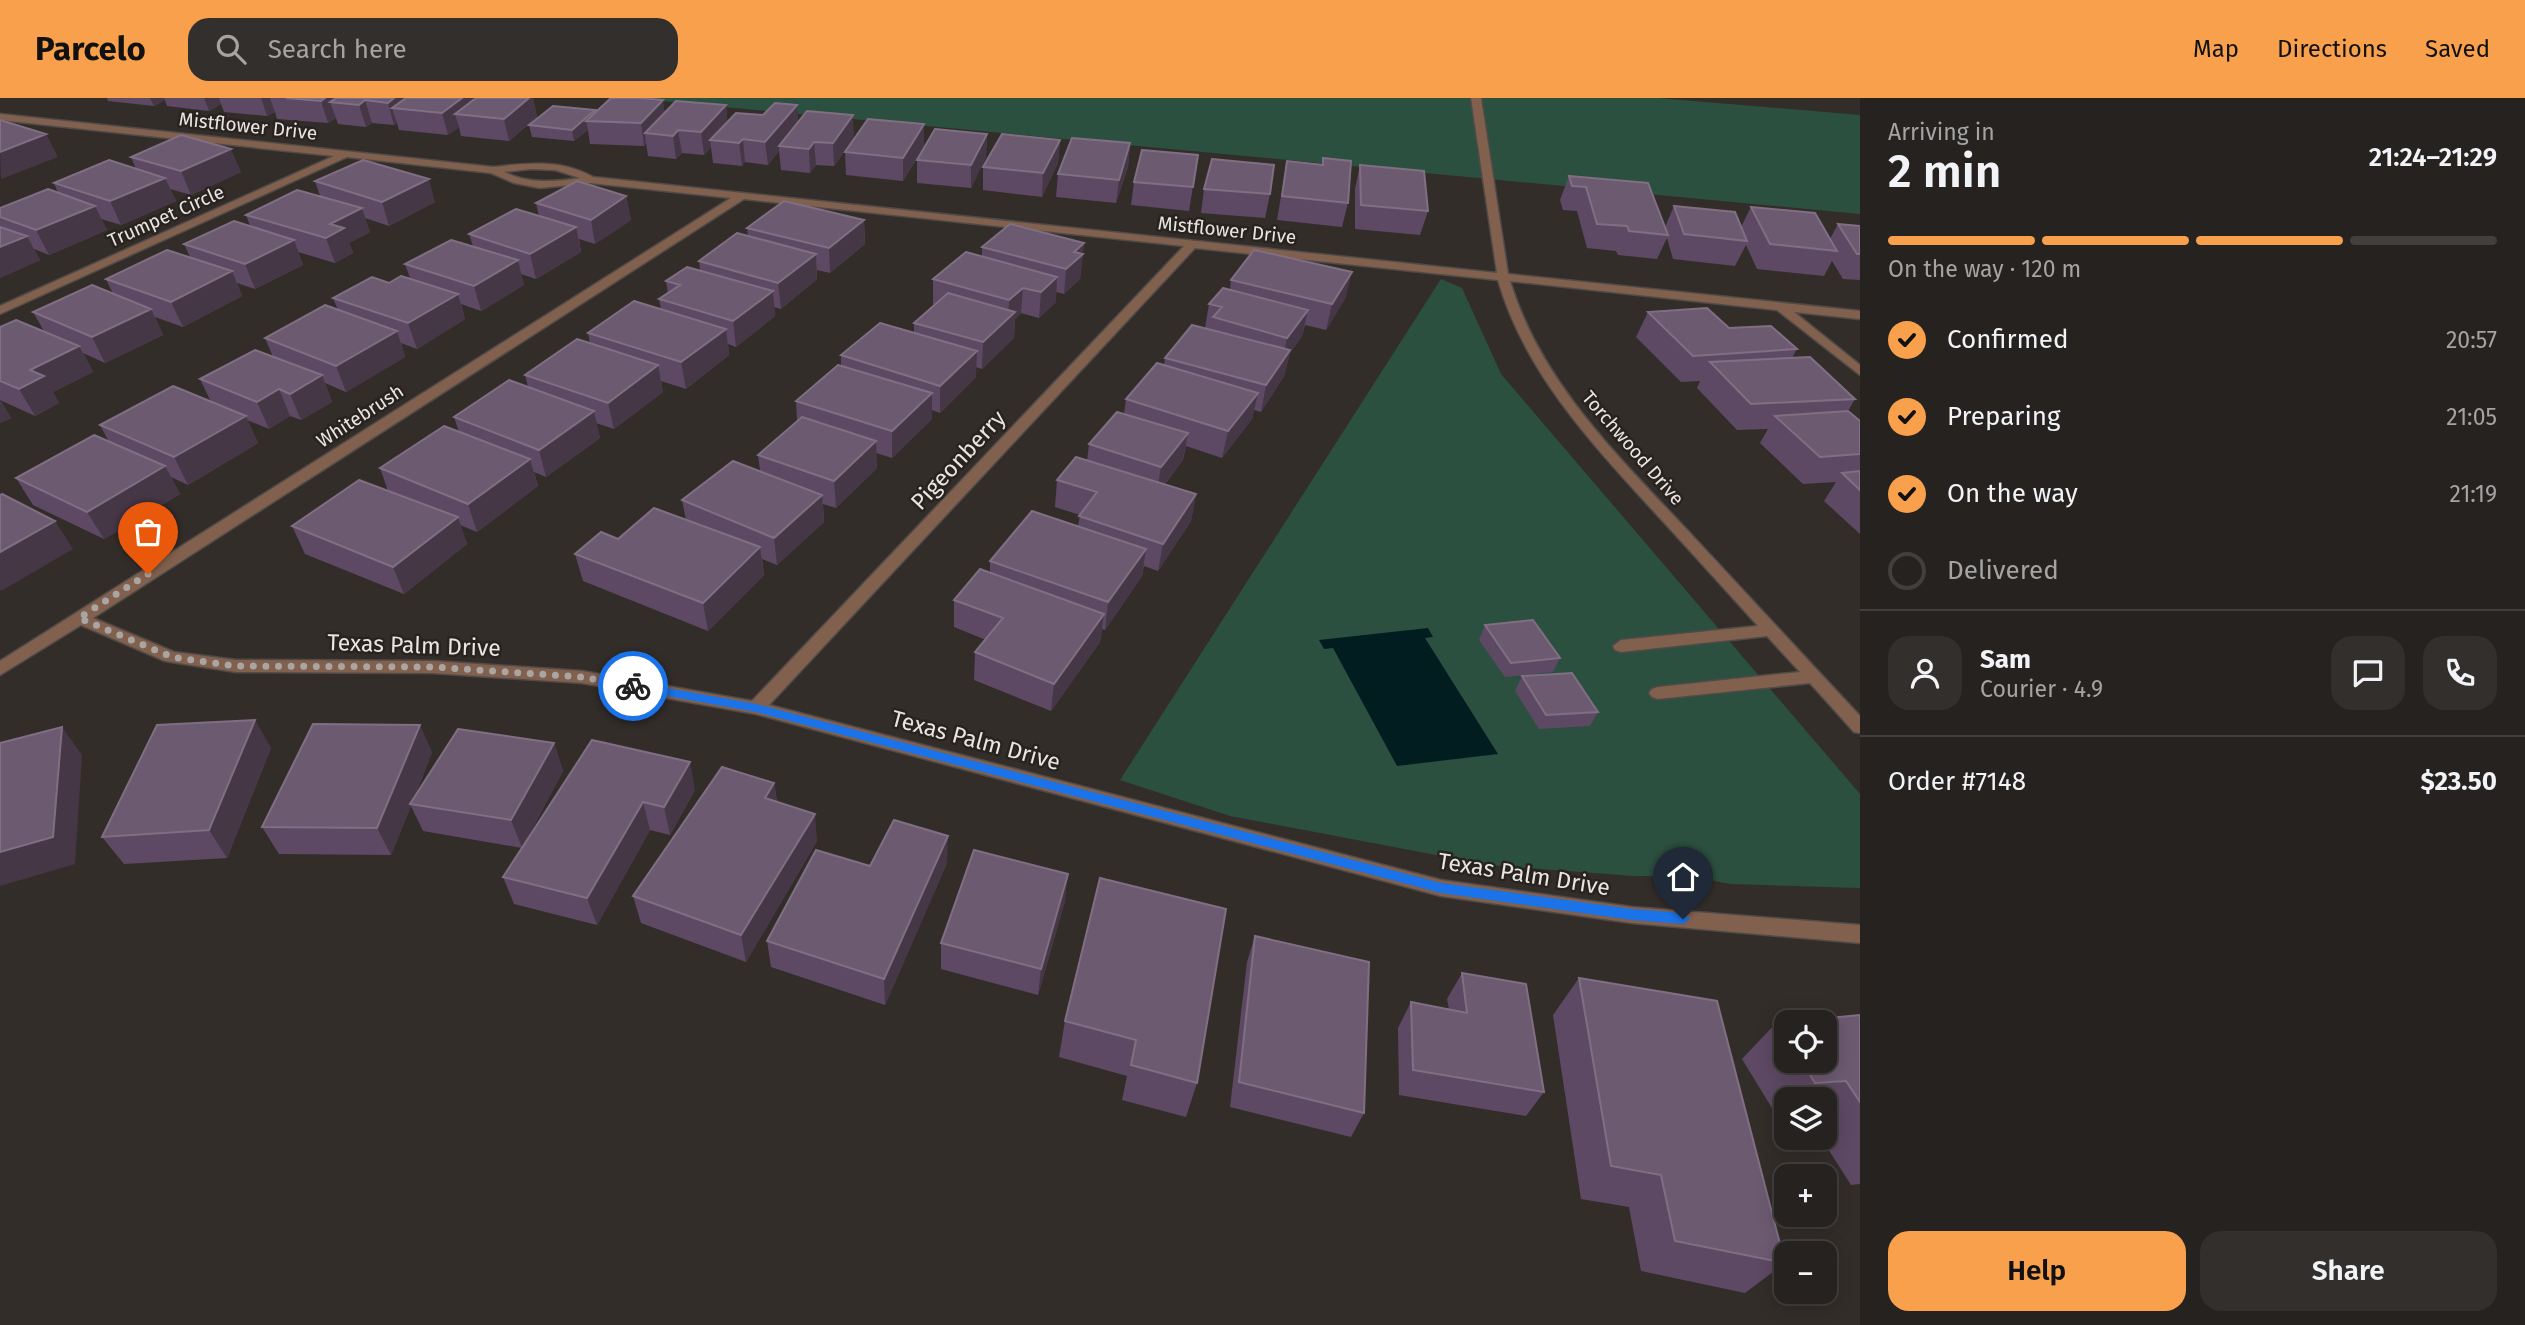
<!DOCTYPE html>
<meta charset="utf-8">
<style>
:root{--surface:#262220;--page:#322f2d;--text:#f1f3f6;--muted:#a4a4a5;--line:#423f3e;--accent:#f8a04b}
body{margin:0;font-family:"Fira Sans",sans-serif;background:var(--page);color:var(--text);height:100vh;display:flex;flex-direction:column;font-size:26px;white-space:nowrap}
*{box-sizing:border-box;margin:0}
p{font-size:23px;color:var(--muted)}
.icon{flex:none;width:38px;height:38px;fill:none;stroke:currentColor;stroke-width:2;stroke-linecap:round;stroke-linejoin:round}
.map{position:relative;flex:1;overflow:hidden}
.side{display:flex;flex-direction:column;background:var(--surface);width:665px}
.side>*{flex:none}
.buttons{position:absolute;left:1774px;top:912px;display:grid;gap:14px}
.buttons a{display:grid;place-items:center;width:63px;height:63px;border-radius:14px;background:var(--surface);box-shadow:0 4px 18px #0003,0 0 0 2px var(--line);font-size:35px}
.pin{position:absolute;display:grid;place-items:center;width:60px;height:60px;color:#fff;margin:-72px -30px;border-radius:50% 50% 50% 0;rotate:-45deg;box-shadow:0 0 7px #0007}
.pin .icon{rotate:45deg}
.courier{position:absolute;display:grid;place-items:center;width:70px;height:70px;margin:-35px;border:5px solid #1a73e8;border-radius:50%;background:#fff;color:#222;box-shadow:0 2px 9px #0007}
.head em{font-style:normal;font-weight:600}
.head div{display:flex;flex-direction:column-reverse}
.head{display:flex;align-items:center;justify-content:space-between;height:119px;padding:0 28px}
h1{font-size:46px;font-weight:600;line-height:52px}
.bar{display:grid;grid-template-columns:repeat(4,1fr);gap:10px 7px;align-content:center;height:84px;padding:0 28px}
.bar i{height:9px;border-radius:5px;background:var(--line)}
.bar .current{background:var(--accent)}
.bar p{grid-column:span 4}
.line{display:flex;align-items:center;gap:18px;padding:0 28px;border-top:2px solid var(--line)}
.line div{flex:1}
.round{display:grid;place-items:center;flex:none;width:74px;height:74px;border-radius:21px;background:var(--page)}
ol{padding:0 28px;list-style:none}
li{display:flex;align-items:center;gap:21px;height:77px}
li p{margin-inline-start:auto}
li .icon{padding:7px;border-radius:50%;background:var(--accent);color:#111;stroke-width:4}
li:last-child{color:var(--muted)}
li i{width:38px;height:38px;border:4px solid var(--line);border-radius:50%}
.button{display:flex;gap:14px;margin-top:auto;padding:14px 28px}
.button a{flex:1;height:80px;border-radius:21px;background:var(--accent);color:#111;font-size:28px;font-weight:600;line-height:80px;text-align:center}
.button a+a{background:var(--page);color:var(--text)}
header{display:flex;align-items:center;gap:42px;box-sizing:border-box;height:98px;padding:0 35px;background:var(--accent);color:#111}
header strong{font-size:33px}
nav{display:flex;gap:38px;margin-inline-start:auto;font-size:24px}
.search{width:490px;height:63px;background:var(--page);display:flex;align-items:center;gap:18px;box-sizing:border-box;padding:0 24px;border-radius:21px;color:var(--muted);font-size:26px}
main{display:flex;flex:1;min-height:0}
.map>svg:first-child{display:block}
</style>
<header>
<strong>Parcelo</strong>
<div class="search"><svg class="icon" aria-label="search" viewBox="0 0 24 24"><circle cx="10" cy="10" r="6"/><path d="M15 15l6 6"/></svg>Search here</div>
<nav><a>Map</a><a>Directions</a><a>Saved</a></nav>
</header>
<main>
<div class="map">
<svg width="1860" height="1227" viewBox="0 0 1860 1227">
<rect width="100%" height="100%" fill="#332d2a"/>
<!-- green -->
<path fill="#2c503f" d="M630,0h1028l202,17v99z
M1441,181l21,9 39,86 359,420v94l-130,-4 -41,-8h-55l-145,-11 -259,-49 -110,-36z"/>
<!-- water -->
<path fill="#021d20" d="M1428,530l5,9 -8,1 73,116 -101,12 -64,-118 -9,1 -5,-9z"/>
<g fill="none" stroke-linecap="round" stroke-linejoin="round">
<!-- minor casing -->
<g stroke="#504a48" stroke-width="3">
<path id="minor" d="M1471,0h10l27,176 352,37v8l-66,-7 66,53v10l-83,-65 -267,-29c31,102 109,176 180,252 57,61 113,122 170,183v17l-6,-1 -44,-49 -152,16 -6,-2 -3,-4 3,-4 6,-2 142,-15 -33,-36 -146,16 -6,-2 -2,-4 8,-6 137,-14c-37,-41 -74,-82 -111,-122 -62,-68 -123,-135 -149,-224l-303,-32 -426,457 672,175 191,27 228,18v18l-228,-20 -191,-27 -685,-182 -174,-31 -149,-10 -197,-1 -71,-11 -84,-36 -81,50v-14l731,-463 -141,-15 -50,5 -26,-5 -23,-10 -144,-16 -347,157v-8l334,-150 -334,-36v-6l493,53c35,-4 68,-8 100,10l904,96zM531,71l24,1 25,8c-26,4 -51,6 -76,-6zM744,101l440,47 -432,455 -170,-30 -149,-10 -197,-1 -62,-8 -81,-34z"/>
</g>
<!-- minor -->
<use href="#minor" fill="#81604d" fill-rule="evenodd"/>
</g>
<!-- wall -->
<path fill="#5e4964" d="M107,0h426l4,19 -28,24 -48,-5 -2,-9 -11,8 -49,-5 -2,-7 -3,2 -22,-2 -6,4 -28,-3 -2,-6 -8,5 -51,-4 -2,-7 -8,4 -43,-4 -3,-8 -12,7 -42,-5 -2,-6 -11,6 -46,-5z
M726,7l1,16 71,1 56,16 -20,28 -18,-1 -6,8 -29,-3 -2,-19 -11,14 -23,-3 -3,4 -29,-3 -2,-16 -7,8 -22,-2 -6,6 -28,-3 -2,-13 -2,3 -54,-2 -2,-14 -14,11 -42,-4 -3,-12 66,-15 1,2h69z
M924,26v23l-21,34 -57,-6 -1,-23z
M987,36l-1,23 -15,31 -54,-5v-23z
M1060,42l-2,23 -16,34 -59,-7v-23z
M1130,45l-2,24 -12,36 -60,-6 2,-23z
M1198,57l-9,56 -58,-6 3,-23z
M131,59l110,15 -50,23 -21,-6 6,12 -55,24 -20,-6 6,11 -58,25 -15,-6 6,11 -40,18v-70l58,-15 -4,-10 82,-14z
M1323,60l25,45 -6,24 -65,-7 10,-59 35,3z
M1360,67l68,46 -8,24 -65,-6v-40z
M1569,78l96,51 9,-21 67,21 10,-20 79,32 8,-15 22,2v54l-17,-1 -11,-18 -8,15 -67,-7 -11,-24 -11,21 -62,-7 -6,-21 -10,21 -39,-4 -2,-4 -29,-3 -10,-37 -14,-1 -3,-10z
M315,83l120,21 -46,24 -24,-8 5,14 -21,11 4,10 -18,10 -37,-11 5,13 -48,24 -18,-6 5,13 -59,31 -28,-10 8,18 -58,28 -22,-10 10,19 -40,20 6,11 -24,13 -35,-16 11,18 -11,5v-96l44,4 -11,-19 80,-18 -7,-15 84,-22 -6,-13 66,-18 -4,-11 74,-19z
M1204,91l66,5 -5,24 -64,-5z
M626,98l5,24 -36,24 -16,-5 2,13 -45,27 -15,-5 3,11 -43,26 -20,-7 4,15 -48,30 -16,-6 4,14 -59,35 -21,-9 7,19 -31,18 -11,-4 -21,13 -22,-9 11,23 -70,42 -17,-8 9,17 -76,45 -71,-34 -17,-27 93,-36 -9,-17 111,-23 -11,-23 73,-22 -8,-19 73,-28 -5,-12 56,-15 21,-5 -5,-14 68,-18 -4,-12 70,-18 -3,-13z
M864,122l1,24 -35,29 -13,-3v9l-36,30 -7,-2 1,9 -39,31 -8,-3 1,11 -43,34 -25,-8 2,11 -49,37 -18,-6 4,15 -54,39 -12,-5 4,14 -61,46 -17,-7 7,19 -63,50 -99,-40 -13,-28 96,-35 -8,-23 79,-36 -5,-15 74,-30 -3,-12 65,-31 -2,-11 73,-24 -2,-10 9,-5 -2,-13 34,-11 -1,-9 49,-25 -1,-8z
M1084,145l-4,36 -16,15 -8,-2v10l-17,16 -18,-5 -6,6 -1,19 -32,31 -6,-2v10l-36,36 -8,-3v9l-40,39 -16,-5 1,15 -41,40 -13,-4 1,18 -47,43 -15,-6 2,16 -56,56 -125,-50 -8,-27 43,-15 68,-19 -4,-20 78,-29 -2,-16 39,-34 -1,-20 45,-35v-11l73,-22v-10l21,-18 -2,-1v-25l49,-22v-10z
M1231,182l115,17 -20,33 -21,-5 -3,11 -12,17 -6,23 -23,36 -7,-2 -2,9 -30,39 -36,-12 -3,14 -18,24 31,10 -5,27 -33,50 -14,-5 -2,10 -37,54 -3,-1 -2,13 -49,69 -77,-31 1,-28 11,-12 -32,-13v-27l36,-28v-11l88,-35 2,-11 -25,-8 2,-27 30,-19 2,-17 35,-30 2,-15 38,-34 1,-7 40,-30 4,-24 21,-14z
M1648,214l81,16 68,21 -5,9 63,41 -7,12 12,10v113l-36,-33 12,-19 -33,2 -43,-41 8,-14 -31,1 -40,-42 3,-7 -19,1 -45,-45z
M1485,527l75,33 -7,14 -48,5 -26,-37z
M1522,578l76,36 -8,14 -51,3 -24,-38z
M592,642l103,50 -25,45 -20,-5 -53,95 -83,-21 -11,-27z
M554,645l9,28 -41,77 -99,-17 -12,-25 -20,49 -112,-1 -17,-27 170,-75 -17,44z
M271,650l-44,110 -103,6 -22,-27z
M774,685l3,18 40,40 -71,121 -105,-39 -8,-27z
M947,765l-62,142 -114,-38 -4,-26 103,-75z
M1100,780l97,205 -11,34 -64,-17 5,-24 -68,-19 6,-36z
M1065,803l-27,94 -97,-26v-26z
M1255,838l109,177 -13,24 -121,-30 17,-145z
M1462,875l82,119 -18,24 -127,-21 -1,-67 13,-26 38,7 -2,-10z
M1579,880l206,285 -40,30 -104,-22 -12,-64 -48,-8 -28,-184z
M1860,917v169l-9,1 -30,-47h4v-39h-38v18l-9,1 -36,-59 34,-36 11,-1v38h38z"/>
<!-- shaded-wall -->
<path fill="#463747" d="M150,0h14l1,2 -11,6z
M204,0h15l2,6 -12,7z
M261,0h9l5,14 -8,4z
M325,0h42l-37,4 6,16 -8,5 -7,-22z
M394,0h29l-31,10 5,15 -3,2 -6,-22z
M462,0h16l-23,16 4,13 -11,8 -6,-22z
M529,0h4l4,19 -28,24 -5,-22z
M365,2l7,23 -6,4 -7,-22z
M663,2l3,22 -21,11 1,10 -2,3 -3,-23z
M726,7l2,23 -18,12 1,7 -7,8 -3,-23z
M797,7l2,23 -20,18v5l-11,14 -3,-23z
M595,12l2,11h-11l2,9 -14,11 -2,-11z
M853,17l1,23 -20,28 -1,-23z
M924,26v23l-21,34v-23z
M678,32l4,23 -6,6 -3,-23z
M46,36l12,23 -57,22 -1,-27z
M987,36l-1,23 -15,31v-23z
M743,41l2,23 -3,4 -3,-23z
M1060,42l-2,23 -16,34 1,-24z
M814,44l2,23 -6,8 -1,-24z
M1130,45l-2,24 -12,36 3,-23z
M231,51l10,23 -50,23 -10,-24z
M165,80l11,23 -55,24 -11,-24z
M429,81l6,23 -46,24 -7,-24z
M626,98l5,24 -36,24 -4,-24z
M95,108l12,24 -58,25 -13,-25z
M362,110l8,24 -21,11 4,10 -18,10 -9,-25 4,-14z
M864,122l1,24 -35,29 -1,-25z
M576,129l5,25 -45,27 -6,-25z
M27,138l13,24 -40,18v-31z
M294,142l9,25 -48,24 -10,-25z
M1084,145l-4,36 -16,15 2,-25 8,-17z
M816,156l1,25 -36,30 -3,-26z
M518,162l6,25 -43,26 -7,-25z
M232,173l10,25 -59,31 -12,-25z
M1352,174l-6,25 -20,33 6,-26z
M1057,179l-1,25 -17,16 2,-26z
M1023,190l-2,25 -6,6 -1,19 -32,31 1,-27 25,-24 1,-18z
M773,193l2,25 -39,31 -3,-26z
M458,196l7,25 -48,30 -9,-26z
M151,211l12,26 -58,28 -13,-26z
M1308,212l-6,26 -12,17 -6,23 -23,36 5,-27 16,-22 5,-25z
M726,231l3,26 -43,34 -5,-27z
M397,233l8,26 -59,35 -10,-26z
M79,248l14,26 -40,20 6,11 -24,13 -16,-27 11,-19z
M977,253l-1,26 -36,36v-27z
M658,267l5,27 -49,37 -6,-26z
M322,277l10,27 -31,18 -11,-26z
M279,291l11,27 -21,13 -12,-27z
M932,295v26l-40,39v-27z
M1258,295l-6,26 -30,39 6,-27z
M0,301l11,19 -11,5z
M594,313l6,27 -54,39 -7,-27z
M246,318l12,27 -70,42 -14,-28z
M1188,335l-5,27 -27,35 5,-28z
M876,343l1,27 -41,40 -2,-27z
M530,361l8,27 -61,46 -9,-28z
M165,368l15,28 -76,45 -17,-27z
M1196,396l-5,27 -33,50 5,-27z
M822,397l2,27 -47,43 -3,-27z
M458,419l9,27 -63,50 -11,-27z
M55,423l18,28 -72,42 -1,-2v-37z
M760,449l4,28 -56,56 -5,-28z
M1146,451l-4,27 -37,54 3,-28z
M1104,516l-4,28 -49,69 3,-27z
M255,622l16,28 -44,110 -18,-28z
M420,627l12,27 -20,52h-2l1,2 -20,49 -14,-27z
M62,629l20,28 -7,109 -75,22v-34z
M554,645l9,28 -41,77 -11,-28z
M690,664l5,28 -25,45 -6,-28z
M774,685l4,28 -13,-13z
M643,704l7,28 -53,95 -10,-27z
M815,716l2,27 -71,121 -5,-27z
M948,738l-1,27 -62,142 -1,-26z
M1068,776l-3,27 -27,94 3,-26z"/>
<!-- building -->
<path fill="#6c5a71" stroke="#806f83" stroke-width="2" d="M286,0h39l-4,3z
M336,0h58l-6,5 -23,-3 -6,5 -29,-3z
M406,0h56l-20,15 -50,-5z
M476,0h53l-25,21 -49,-5z
M611,0h29l23,2 -22,23 -55,-2z
M676,3l50,4 -25,27 -23,-2 -5,6 -28,-3z
M775,5l22,2 -32,37 -22,-3 -4,4 -29,-3 26,-27 27,2z
M553,8l42,4 -23,20 -43,-5z
M807,13l46,4 -20,28 -19,-1 -5,7 -30,-3z
M868,21l56,5 -21,34 -58,-6z
M0,22l46,14 -46,18z
M935,31l52,5 -16,31 -54,-5z
M1002,36l58,6 -17,33 -60,-6z
M181,37l50,14 -50,22 -50,-14z
M1072,40l58,5 -11,37 -61,-6z
M1142,52l56,5 -5,32 -59,-5z
M1323,60l28,3 -3,42 -66,-7 5,-35 36,4z
M1212,61l62,6 -4,29 -66,-5z
M109,62l56,18 -55,23 -56,-18z
M363,62l66,19 -47,23 -67,-21z
M1360,67l64,6 4,40 -67,-6z
M1569,78l79,7 20,52 -39,-4 -2,-5 -30,-2 -11,-37 -14,-1z
M577,83l49,15 -35,24 -55,-17z
M48,91l47,17 -59,24 -36,-13v-9z
M297,92l65,18 -32,16 14,4 -18,10 -80,-23z
M784,103l80,19 -35,28 -82,-20z
M1674,108l61,6 12,29 -63,-7z
M1751,109l64,6 22,38 -67,-7z
M516,111l60,18 -46,27 -61,-20z
M234,123l60,19 -49,24 -61,-20z
M1010,126l74,19 -10,9 9,2 -17,15 -84,-22z
M1838,126l22,2v28h-3z
M0,129l27,9 -27,11z
M737,135l79,21 -38,29 -79,-22z
M451,142l67,20 -44,26 -69,-22z
M167,152l65,21 -61,31 -65,-23z
M1254,152l98,22 -20,32 -101,-24z
M966,154l91,25 -16,15 -18,-4 -14,12 -76,-21z
M687,169l86,24 -40,30 -74,-22 21,-14 -14,-4z
M401,178l57,18 -50,29 -75,-25 39,-21 17,6z
M92,187l59,24 -59,28 -59,-25z
M1223,190l85,22 -21,28 -74,-21 9,-10 -13,-3z
M948,195l67,19 -32,30 -69,-19z
M634,203l92,28 -45,33 -93,-29z
M325,207l72,26 -61,35 -71,-28z
M1707,210l22,20 42,-2 26,23 -104,7 -45,-44z
M16,222l63,26 -49,24 14,6 -25,13 -19,-8v-54z
M880,225l97,28 -37,35 -99,-31z
M1192,227l98,25 -24,35 -101,-27z
M577,241l81,26 -50,38 -83,-28z
M255,252l67,25 -32,19 -11,-5 -22,13 -57,-23z
M1810,259l45,42 -104,5 -41,-42z
M1157,265l101,30 -30,38 -102,-32z
M838,267l94,28 -40,38 -96,-30z
M509,282l85,31 -55,39 -85,-33z
M173,288l73,30 -72,41 -74,-32z
M1848,313l12,10v33l-40,3 -45,-41z
M1117,314l71,21 -27,34 -72,-23z
M802,319l74,24 -42,40 -76,-26z
M444,328l86,33 -62,45 -88,-36z
M94,337l71,31 -78,46 -71,-34z
M1076,359l120,37 -33,50 -84,-28 18,-24 -40,-12z
M733,363l89,34 -48,43 -92,-38z
M1860,373v19l-18,-17z
M359,382l99,37 -65,50 -101,-41z
M2,396l53,27 -55,31v-57z
M654,410l106,39 -57,56 -128,-49 26,-22 17,7z
M1032,413l114,38 -38,53 -118,-41z
M980,471l124,45 -50,70 -79,-32 28,-34 -49,-18z
M1533,522l27,38 -49,5 -26,-38z
M1572,575l26,39 -52,3 -24,-39z
M255,622l-46,110 -107,7 55,-112z
M313,626l107,1 -43,103 -115,-1z
M62,629l-9,110 -53,15v-109z
M458,631l96,14 -43,77 -101,-16z
M592,642l98,22 -26,45 -21,-5 -56,96 -84,-21z
M722,669l52,16 -9,15 50,16 -74,121 -108,-39z
M894,722l54,16 -64,143 -117,-38 49,-91 54,16z
M974,752l94,24 -27,95 -100,-26z
M1100,780l126,31 -29,174 -66,-18 5,-25 -71,-19z
M1255,838l114,26 -5,151 -125,-31z
M1462,875l64,11 18,108 -131,-22 -2,-68 56,11z
M1579,880l138,23 68,262 -110,-22 -14,-66 -50,-9z
M1860,917v87l-14,-21 -31,2 -14,-23h24v-38h-38z
M1787,924v17l-11,-16z"/>
<!-- route -->
<path fill="#1a73e8" d="M633,584l123,22 685,179 191,26 51,4 7,6 -7,5 -51,-4 -191,-27 -685,-181 -127,-23 -2,-3z"/>
<g fill="none" stroke-linecap="round" stroke-linejoin="round">
<!-- done -->
<path stroke="#a9a5a2" stroke-width="7" stroke-dasharray="0 12.6" d="M148,476l-69,44 93,39 64,9 197,1 149,10 51,9"/>
</g>
<g text-anchor="middle" dominant-baseline="central" stroke-width="5" stroke-linejoin="round" paint-order="stroke">
<!-- far-street labels -->
<g font-size="19" fill="#e9e5e3" stroke="#292320">
<text transform="translate(248 28) rotate(6)">Mistflower Drive</text>
<text transform="translate(166 118) rotate(-24)">Trumpet Circle</text>
<text transform="translate(1227 132) rotate(6)">Mistflower Drive</text>
<text transform="translate(360 318) rotate(-33)">Whitebrush</text>
<text transform="translate(1633 350) rotate(49)">Torchwood Drive</text>
</g>
<!-- street labels -->
<g font-size="23" fill="#e9e5e3" stroke="#292320">
<text transform="translate(958 362) rotate(-47)">Pigeonberry</text>
<text transform="translate(414 547) rotate(2)">Texas Palm Drive</text>
<text transform="translate(976 642) rotate(15)">Texas Palm Drive</text>
<text transform="translate(1524 776) rotate(9)">Texas Palm Drive</text>
</g>
</g>
</svg>
<div class="buttons">
<a><svg class="icon" aria-label="locate" viewBox="0 0 24 24"><circle cx="12" cy="12" r="6"/><path d="M12 2v4M12 18v4M2 12h4M18 12h4"/></svg></a>
<a><svg class="icon" aria-label="layers" viewBox="0 0 24 24"><path d="M12 4l9 5-9 5-9-5zM3 14l9 5 9-5"/></svg></a>
<a>+</a>
<a>−</a>
</div>
<div class="pin" style="left:148px;top:476px;background:#ea580c"><svg class="icon" aria-label="bag" viewBox="0 0 24 24"><path d="M5 8h14l-1 12H6zM9 8a3 3 0 0 1 6 0"/></svg></div>
<div class="pin" style="left:1683px;top:821px;background:#1f2937"><svg class="icon" aria-label="home" viewBox="0 0 24 24"><path d="M3 11l9-7 9 7M6 9v11h12V9"/></svg></div>
<div class="courier" style="left:633px;top:588px"><svg class="icon" aria-label="bike" viewBox="0 0 24 24"><circle cx="6" cy="16" r="4"/><circle cx="18" cy="16" r="4"/><path d="M6 16l4-8h5l3 8M10 8l3 8H6M13 5h3"/></svg></div>
</div>
<section class="side">
<div class="head"><div><h1>2 min</h1><p>Arriving in</p></div><em>21:24–21:29</em></div>
<div class="bar"><i class="current"></i><i class="current"></i><i class="current"></i><i></i><p>On the way · 120 m</p></div>
<ol>
<li><svg class="icon" aria-label="check" viewBox="0 0 24 24"><path d="M5 12l5 5 9-10"/></svg>Confirmed<p>20:57</p></li>
<li><svg class="icon" aria-label="check" viewBox="0 0 24 24"><path d="M5 12l5 5 9-10"/></svg>Preparing<p>21:05</p></li>
<li><svg class="icon" aria-label="check" viewBox="0 0 24 24"><path d="M5 12l5 5 9-10"/></svg>On the way<p>21:19</p></li>
<li><i></i>Delivered</li>
</ol>
<div class="line" style="height:126px"><a class="round"><svg class="icon" aria-label="person" viewBox="0 0 24 24"><circle cx="12" cy="8" r="4"/><path d="M4 21q1-7 8-7t8 7"/></svg></a><div><b>Sam</b><p>Courier · 4.9</p></div><a class="round"><svg class="icon" aria-label="chat" viewBox="0 0 24 24"><path d="M4 5h16v11H9l-5 4z"/></svg></a><a class="round"><svg class="icon" aria-label="phone" viewBox="0 0 24 24"><path d="M5 4h4l2 5-3 2q2 4 5 5l2-3 5 2v4C11 20 4 13 5 4z"/></svg></a></div>
<div class="line" style="height:91px"><div>Order #7148</div><b>$23.50</b></div>
<div class="button"><a>Help</a><a>Share</a></div>
</section>
</main>
